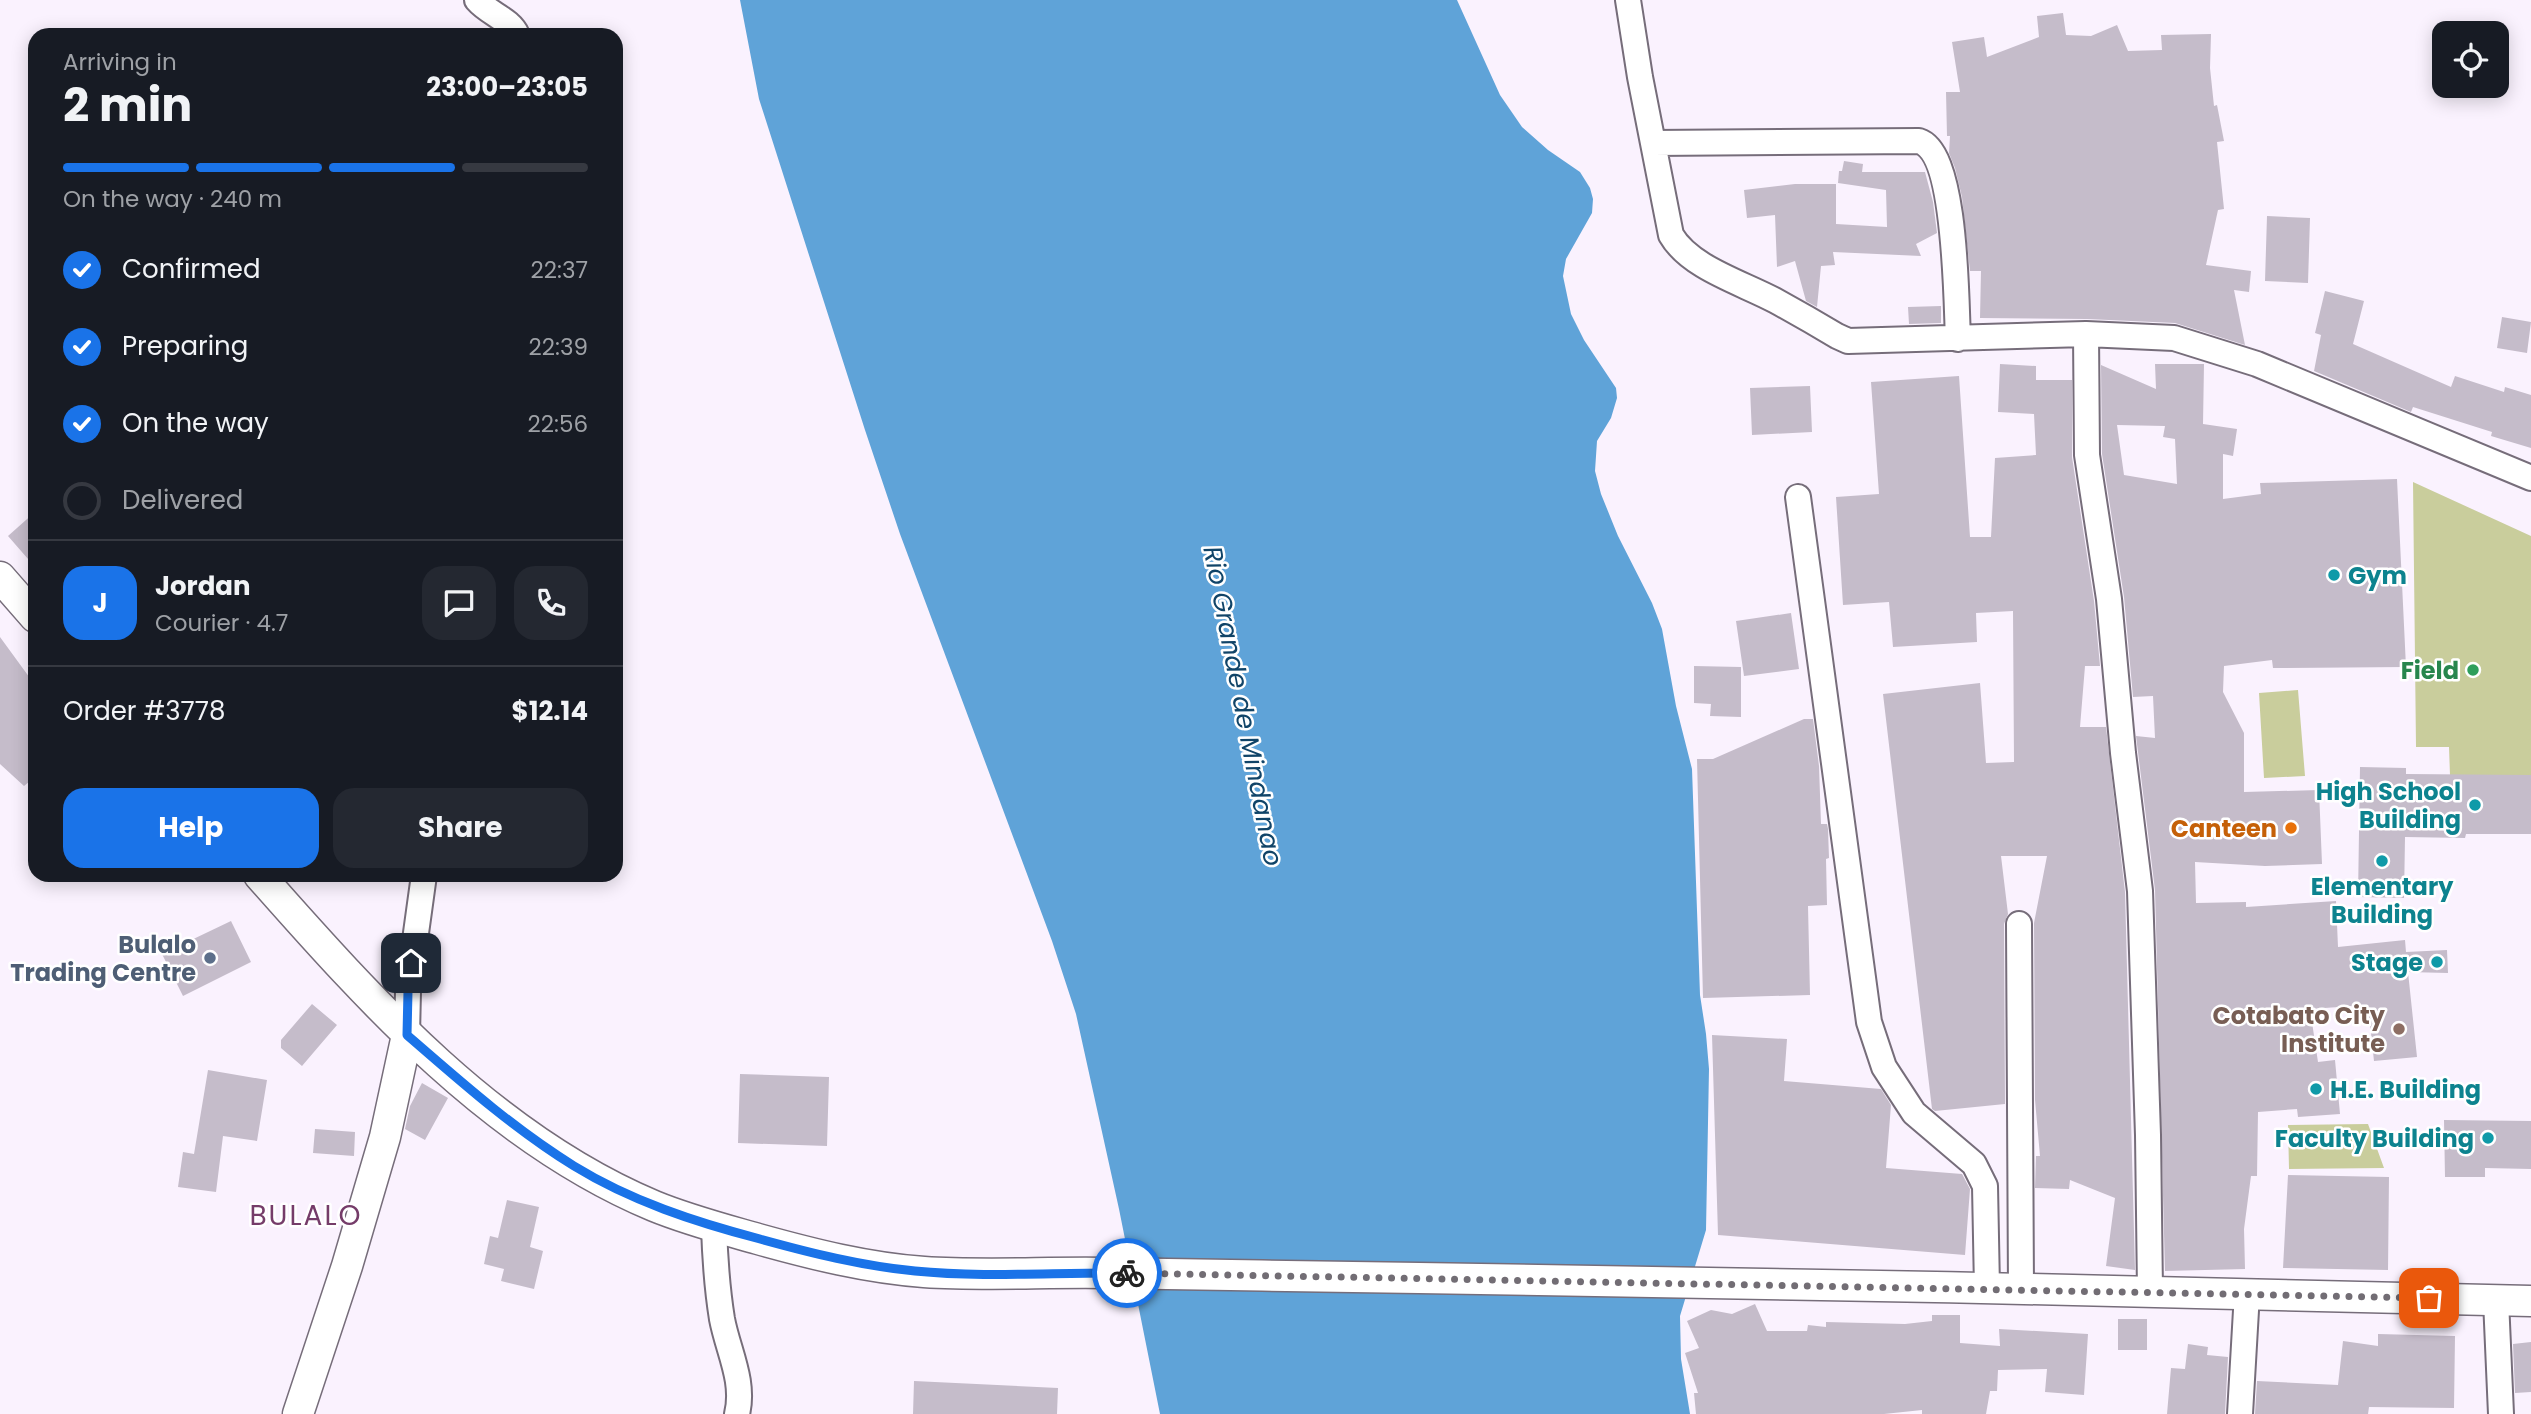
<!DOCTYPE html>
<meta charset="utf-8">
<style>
:root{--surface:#171b24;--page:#242831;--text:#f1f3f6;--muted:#9ea1a6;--line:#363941;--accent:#1a73e8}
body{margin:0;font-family:Poppins,sans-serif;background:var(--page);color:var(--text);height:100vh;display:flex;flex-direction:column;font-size:26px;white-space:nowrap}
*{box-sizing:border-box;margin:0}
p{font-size:23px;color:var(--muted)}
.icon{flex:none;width:38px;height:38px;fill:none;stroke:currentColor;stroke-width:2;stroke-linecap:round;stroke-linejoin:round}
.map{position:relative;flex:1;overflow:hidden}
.side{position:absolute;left:28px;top:28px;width:595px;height:854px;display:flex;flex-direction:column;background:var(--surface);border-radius:21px;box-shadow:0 4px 18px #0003}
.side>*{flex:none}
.buttons{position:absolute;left:2432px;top:21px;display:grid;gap:14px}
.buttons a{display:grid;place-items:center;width:77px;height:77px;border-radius:14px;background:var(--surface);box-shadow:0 4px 18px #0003;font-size:35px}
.pin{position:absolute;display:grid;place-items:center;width:60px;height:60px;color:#fff;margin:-30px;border-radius:14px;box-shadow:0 4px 10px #0006}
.courier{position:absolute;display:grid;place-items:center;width:70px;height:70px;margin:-35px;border:5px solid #1a73e8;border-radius:50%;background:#fff;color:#222;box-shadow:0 2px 9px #0007}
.headline em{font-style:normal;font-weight:700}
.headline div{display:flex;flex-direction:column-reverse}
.headline{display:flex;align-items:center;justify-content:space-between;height:119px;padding:0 35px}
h1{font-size:46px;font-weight:700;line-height:52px}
.bar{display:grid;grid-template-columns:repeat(4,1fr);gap:10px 7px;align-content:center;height:84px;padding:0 35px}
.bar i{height:9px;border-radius:5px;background:var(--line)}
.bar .on{background:var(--accent)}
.bar p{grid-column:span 4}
.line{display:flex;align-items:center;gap:18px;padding:0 35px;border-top:2px solid var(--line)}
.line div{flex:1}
.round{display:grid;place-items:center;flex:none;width:74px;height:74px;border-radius:21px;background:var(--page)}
ol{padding:0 35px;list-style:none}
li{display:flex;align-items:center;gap:21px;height:77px}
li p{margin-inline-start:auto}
li .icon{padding:7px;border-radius:50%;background:var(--accent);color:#fff;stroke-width:4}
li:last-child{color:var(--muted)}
li i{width:38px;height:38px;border:4px solid var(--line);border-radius:50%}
.action{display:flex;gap:14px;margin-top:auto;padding:14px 35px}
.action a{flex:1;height:80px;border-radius:21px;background:var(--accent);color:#fff;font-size:28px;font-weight:700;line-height:80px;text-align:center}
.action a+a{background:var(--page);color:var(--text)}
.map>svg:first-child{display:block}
</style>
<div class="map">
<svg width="2531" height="1414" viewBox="0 0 2531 1414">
<rect width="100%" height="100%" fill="#faf2fe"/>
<!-- green -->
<path fill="#c9cd9c" d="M2413,482l118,54v239h-81l-1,-28h-33z
M2298,690l7,86 -41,2 -5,-85z
M2368,1124l16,44 -95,1 -1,-44z"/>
<!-- water -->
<path fill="#5fa3d8" d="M740,0h717l43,95 22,32 26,23 32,22 10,16 3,11 -1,14 -26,46 -3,17 8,38 13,26 32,48 1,10 -6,20 -14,23 -2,30 6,23 17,42 34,67 10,26 14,77 16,63 8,226 6,39 3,35 -3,161 -26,86 1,43 9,55h-530l-41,-205 -43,-195 -24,-73 -152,-407 -35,-104 -106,-331z"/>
<!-- building -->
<path fill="#c5bcca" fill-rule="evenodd" d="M2063,13l3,22 25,1 26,-11 11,26 34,-1 -1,-15 50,-1 -1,34 4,38 3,-1 7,36 -7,1 7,67 -6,1 -12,55 45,6 -2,21 -15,-2 11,55 -70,-22 -88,-4 -107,-1 1,-47h-11l-8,-74 -7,-29 -6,-15 1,-17h-3l-1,-44h14l-8,-50 32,-5 3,20 52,-20 -2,-21z
M1844,161l19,3 -1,8h63l8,30 4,31 -21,11 5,12 -88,-4 2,13 -14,1 -4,41 -11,-6 -11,-40 -18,6 -2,-52 -28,3 -3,-28 51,-6h41v40l51,3 -1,-37 -48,-7 1,-12h3z
M2267,216l43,2 -2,65 -43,-2z
M2325,291l39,10 -11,43 98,43 4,-11 49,16 1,-5 26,8v53l-40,-12 1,-4 -79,-25 -2,5 -97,-41 7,-36 -6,-2z
M1941,306v17l-32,1 -1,-17z
M2502,317l29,5 -4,31 -30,-5z
M2000,364l36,2v14h36v77l22,144 6,65h-15l-5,61h26l19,165 10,378 -29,-4 9,-68 -45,-18 -1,9 -34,-1 1,-32h4l-5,-56 -1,-177 13,-67h-46l7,58 -4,10 1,180 -70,7 -3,-2 -49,-415 97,-11 6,80 28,-1 -1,-151 -37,2 1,29 -84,5 -4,-45 -46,3 -7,-108 43,-3 -8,-112 88,-6 11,161h21l4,-79 41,-3 -2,-41 -36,-2z
M2155,364h49l-1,60 34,5 -4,27 -10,-2v45l38,-5 -1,-11 137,-4 9,188 -133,1 -1,-8 -48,6 -1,26 21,41v59l75,-2 3,74 -57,2 -70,-4 1,41 50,-1v5l90,-6 2,46 67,-7 1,12 41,-2 1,23 -40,-1 9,85 -43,4 -6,-56 -58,4 8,53 17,-2 5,54 -42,3 -1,-8 -39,3 -1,64h-6l-7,53 1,40 -80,2 -10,-381 -19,-154 19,2 -2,-42 -20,1 -9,-100 -22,-143 -1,-89 55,24zM2117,425l48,1 -2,11 12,2 2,45 -53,-9z
M1810,386l2,46 -60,3 -2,-47z
M35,512v55l-27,-31z
M1791,613l8,56 -55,7 -8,-55z
M0,637l35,48v92l-11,9 -24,-22z
M1694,666l47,1v50l-31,-1 1,-12 -17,-1z
M1804,719h9l6,47 2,58h6l1,5 1,29 -3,1 1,46 -19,1 2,89 -107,3 -6,-239h16z
M2360,767l46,1v6l125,1v59h-65l-1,4 -60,-1 -1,61 -46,-1z
M231,921l20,41 -68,34 -21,-42z
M312,1004l25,21 -35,41 -21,-18v-8z
M1712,1035l75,4 -3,42 97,8 10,16 -5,63 76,6 8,15 -5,66 -247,-20z
M208,1070l59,10 -10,61 -34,-5 -7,56 -38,-5 5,-35 11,2z
M740,1074l89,3 -2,69 -89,-3z
M422,1083l26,15 -23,42 -20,-11 5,-23z
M2444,1120l87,1v48l-46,-1v9h-40z
M315,1129l40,3 -1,24 -41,-3z
M2288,1175l101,2 -1,93 -105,-2z
M507,1200l32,7 -9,40 13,4 -9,38 -33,-8 3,-12 -20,-5 6,-28 8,2z
M1755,1304l12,27h40l1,-6 18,2v-5l79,2 27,-3v-6h28v28l40,3 -1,-17 89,5 -4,61 -39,-3 2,-23 -49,1 -1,21h-7l-4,23h-64v-4l-38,4h-188l-2,-21h4l-13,-40 14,-5 -12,-27 24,-11 21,4z
M2118,1319h29v31h-29z
M2378,1334l77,2 -1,72 -85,-1 -1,7h-113l2,-33 81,4 5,-44 35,5z
M2531,1342v50l-16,1 -2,-49z
M2188,1344l20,3 -1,8 21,2 -3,57h-58l4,-46 14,1z
M914,1381l144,7 -1,26h-144z"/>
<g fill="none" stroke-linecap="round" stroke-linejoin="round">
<!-- minor casing -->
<g stroke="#766d7a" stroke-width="28">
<path id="minor" d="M477,0c12,14 33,19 40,35
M1628,0l12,77 31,158c19,33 72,48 105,66 20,11 41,23 61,35l11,5 238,-7 88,4 83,26 274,114
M1653,143l266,-2c38,12 37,161 39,198
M2086,334l1,121 22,144 14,154 17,138 8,244 2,156
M1798,497l71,525 15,45 30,46 60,51 11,22 2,102
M2019,924l2,365
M407,1035l1,-44 16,-116
M714,1227c1,31 3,61 8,92 6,32 23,62 15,95
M2496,1300l5,114
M2240,1414l7,-121"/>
</g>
<!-- tertiary casing -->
<g stroke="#766d7a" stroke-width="33">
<path id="tertiary" d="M0,577l35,40
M259,875c113,128 235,264 395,331 34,14 69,23 104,33 54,15 109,29 166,33 60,4 120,0 181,1 105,1 209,4 314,5 371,6 741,12 1112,23
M298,1414l49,-148 38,-129 22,-102"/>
</g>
<!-- minor -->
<use href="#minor" stroke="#fff" stroke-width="24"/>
<!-- tertiary -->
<use href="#tertiary" stroke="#fff" stroke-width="30"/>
</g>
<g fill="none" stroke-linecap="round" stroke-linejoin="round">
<!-- done -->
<path stroke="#726d74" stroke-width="7" stroke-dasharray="0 12.6" d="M1127,1273l1302,25"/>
<!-- route -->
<path stroke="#1a73e8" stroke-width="9" d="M411,963l-3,28 -1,44c53,46 107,94 167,131 57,35 121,56 186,73 51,14 102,27 155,32 70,7 142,1 212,2"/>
</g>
<!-- markers -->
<g fill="#0f9aa8" stroke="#fff" stroke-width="2.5">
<circle cx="2334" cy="575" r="7"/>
<circle cx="2475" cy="805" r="7"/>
<circle cx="2382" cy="861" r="7"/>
<circle cx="2437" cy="962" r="7"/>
<circle cx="2316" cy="1089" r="7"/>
<circle cx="2488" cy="1138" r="7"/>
</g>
<circle fill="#2e9e5b" stroke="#fff" stroke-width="2.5" cx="2473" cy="670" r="7"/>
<circle fill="#e8710a" stroke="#fff" stroke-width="2.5" cx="2291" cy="828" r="7"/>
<circle fill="#5c6f8a" stroke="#fff" stroke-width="2.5" cx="210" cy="958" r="7"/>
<circle fill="#8d6e63" stroke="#fff" stroke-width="2.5" cx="2399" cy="1029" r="7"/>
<g text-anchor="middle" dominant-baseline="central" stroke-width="5" stroke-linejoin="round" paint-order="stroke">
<!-- culture labels -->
<g font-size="24" font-weight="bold" fill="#0d838f" stroke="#fff" text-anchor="end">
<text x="2348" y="575" text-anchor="start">Gym</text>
<text x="2461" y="791">High School<tspan x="2461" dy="28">Building</tspan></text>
<text x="2382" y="886" text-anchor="middle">Elementary<tspan x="2382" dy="28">Building</tspan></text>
<text x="2423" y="962">Stage</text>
<text x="2330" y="1089" text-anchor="start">H.E. Building</text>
<text x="2474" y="1138">Faculty Building</text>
</g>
<!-- leisure labels -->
<g font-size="24" font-weight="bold" fill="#27864d" stroke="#fff" text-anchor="end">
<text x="2459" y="670">Field</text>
</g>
<!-- food labels -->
<g font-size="24" font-weight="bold" fill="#c56008" stroke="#fff" text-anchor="end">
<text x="2277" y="828">Canteen</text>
</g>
<!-- service labels -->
<g font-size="24" font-weight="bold" fill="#4e5e75" stroke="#fff" text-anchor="end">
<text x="196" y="944">Bulalo<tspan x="196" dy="28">Trading Centre</tspan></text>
</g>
<!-- education labels -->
<g font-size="24" font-weight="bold" fill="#785e54" stroke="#fff" text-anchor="end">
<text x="2385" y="1015">Cotabato City<tspan x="2385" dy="28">Institute</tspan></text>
</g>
<!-- water labels -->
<g font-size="26" font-style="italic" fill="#104468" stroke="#fff">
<text transform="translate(1243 706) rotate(79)">Rio Grande de Mindanao</text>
</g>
<!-- quarter labels -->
<g font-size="28" letter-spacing="2" fill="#753c69" stroke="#fff">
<text x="306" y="1215">BULALO</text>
</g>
</g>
</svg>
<div class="buttons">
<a><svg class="icon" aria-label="locate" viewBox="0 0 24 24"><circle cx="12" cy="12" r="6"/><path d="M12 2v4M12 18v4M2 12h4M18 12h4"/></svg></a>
</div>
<div class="pin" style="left:2429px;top:1298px;background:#ea580c"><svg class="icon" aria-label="bag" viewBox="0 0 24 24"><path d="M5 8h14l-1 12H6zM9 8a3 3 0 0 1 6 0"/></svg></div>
<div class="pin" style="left:411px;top:963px;background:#1f2937"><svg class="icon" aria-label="home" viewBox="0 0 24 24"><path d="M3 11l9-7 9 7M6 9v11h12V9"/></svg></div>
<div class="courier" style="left:1127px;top:1273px"><svg class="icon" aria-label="bike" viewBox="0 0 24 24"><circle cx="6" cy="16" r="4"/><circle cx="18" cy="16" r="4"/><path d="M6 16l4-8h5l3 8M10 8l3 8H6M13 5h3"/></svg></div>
<section class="side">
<div class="headline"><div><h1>2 min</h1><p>Arriving in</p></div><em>23:00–23:05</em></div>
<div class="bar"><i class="on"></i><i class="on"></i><i class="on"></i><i></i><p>On the way · 240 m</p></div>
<ol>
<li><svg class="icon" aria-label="check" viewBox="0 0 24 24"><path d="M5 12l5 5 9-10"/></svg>Confirmed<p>22:37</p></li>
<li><svg class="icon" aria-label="check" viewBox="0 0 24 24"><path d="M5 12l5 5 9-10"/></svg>Preparing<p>22:39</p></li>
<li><svg class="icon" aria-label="check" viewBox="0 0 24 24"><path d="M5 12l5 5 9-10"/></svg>On the way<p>22:56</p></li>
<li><i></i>Delivered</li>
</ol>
<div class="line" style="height:126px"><b class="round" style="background:var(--accent);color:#fff">J</b><div><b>Jordan</b><p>Courier · 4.7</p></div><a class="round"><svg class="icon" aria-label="chat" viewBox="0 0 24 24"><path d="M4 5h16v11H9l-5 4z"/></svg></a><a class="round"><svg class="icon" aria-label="phone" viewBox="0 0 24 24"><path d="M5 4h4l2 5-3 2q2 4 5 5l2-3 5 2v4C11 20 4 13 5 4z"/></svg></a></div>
<div class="line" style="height:91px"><div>Order #3778</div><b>$12.14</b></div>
<div class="action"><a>Help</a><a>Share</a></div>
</section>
</div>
